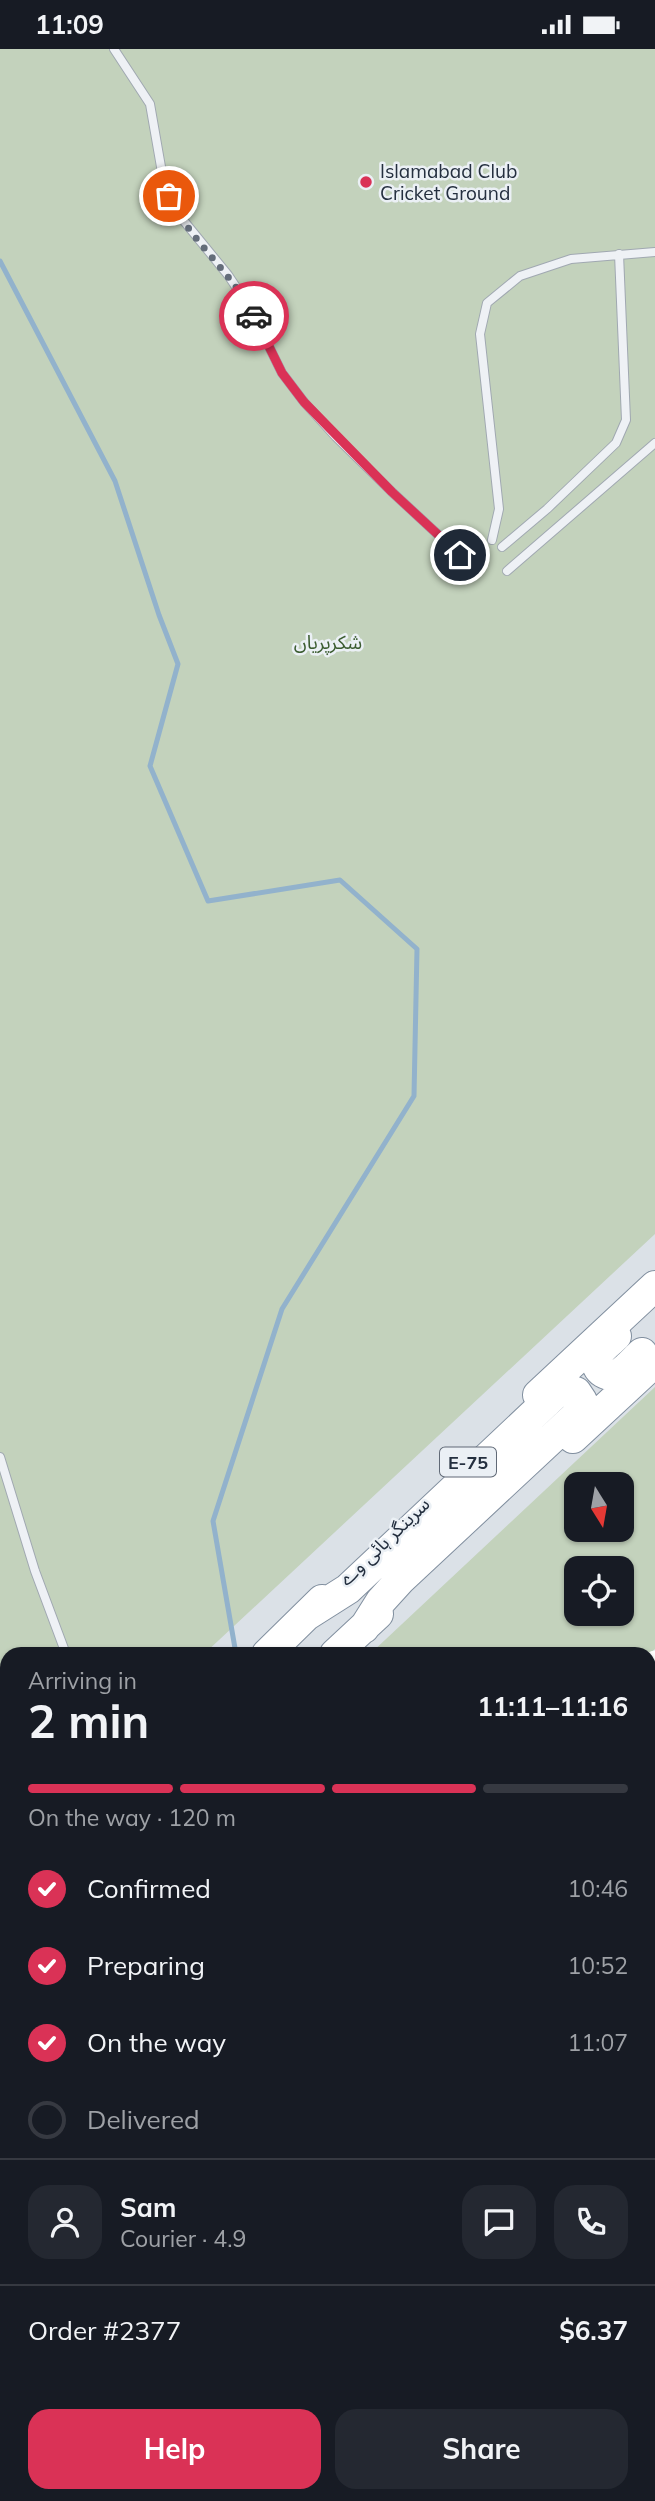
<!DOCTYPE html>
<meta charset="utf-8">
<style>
:root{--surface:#171b24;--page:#242831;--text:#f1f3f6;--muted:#9ea1a6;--line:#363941;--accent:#da3256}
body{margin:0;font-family:Mulish,"Noto Sans Arabic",sans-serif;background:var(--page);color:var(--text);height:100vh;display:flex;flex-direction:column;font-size:26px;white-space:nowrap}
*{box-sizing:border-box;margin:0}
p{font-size:23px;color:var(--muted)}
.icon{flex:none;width:38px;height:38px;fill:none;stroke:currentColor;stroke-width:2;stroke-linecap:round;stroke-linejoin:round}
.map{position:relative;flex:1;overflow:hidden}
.panel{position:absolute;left:0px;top:1598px;width:656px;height:856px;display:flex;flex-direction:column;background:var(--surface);border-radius:21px 21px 0 0;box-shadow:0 2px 5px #0004}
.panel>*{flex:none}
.needle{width:46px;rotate:169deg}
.buttons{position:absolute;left:564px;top:1423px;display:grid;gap:14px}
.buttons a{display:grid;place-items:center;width:70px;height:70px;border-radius:14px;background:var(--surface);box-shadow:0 2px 5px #0004;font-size:35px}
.pin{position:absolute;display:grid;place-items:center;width:60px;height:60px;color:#fff;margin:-30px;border:4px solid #fff;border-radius:50%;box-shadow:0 2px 7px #0007}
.courier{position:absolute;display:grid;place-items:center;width:70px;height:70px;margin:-35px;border:5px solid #da3256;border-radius:50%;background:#fff;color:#222;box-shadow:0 2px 9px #0007}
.headline em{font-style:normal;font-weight:700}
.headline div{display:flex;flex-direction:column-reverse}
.headline{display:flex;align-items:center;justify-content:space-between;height:119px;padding:0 28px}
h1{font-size:46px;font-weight:700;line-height:52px}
.bar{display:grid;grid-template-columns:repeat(4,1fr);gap:10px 7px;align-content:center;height:84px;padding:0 28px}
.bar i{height:9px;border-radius:5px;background:var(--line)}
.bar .selected{background:var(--accent)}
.bar p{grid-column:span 4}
.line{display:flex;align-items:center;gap:18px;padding:0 28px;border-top:2px solid var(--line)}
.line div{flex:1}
.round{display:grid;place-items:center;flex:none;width:74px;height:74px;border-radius:21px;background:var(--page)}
ol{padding:0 28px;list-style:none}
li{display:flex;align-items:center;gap:21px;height:77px}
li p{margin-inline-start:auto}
li .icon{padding:7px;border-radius:50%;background:var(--accent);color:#fff;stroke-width:4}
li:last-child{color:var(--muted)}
li i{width:38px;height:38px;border:4px solid var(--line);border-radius:50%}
.primary-button{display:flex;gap:14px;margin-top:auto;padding:14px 28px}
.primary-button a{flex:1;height:80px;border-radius:21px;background:var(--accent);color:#fff;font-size:28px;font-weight:700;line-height:80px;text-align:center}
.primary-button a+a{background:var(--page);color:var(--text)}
.status{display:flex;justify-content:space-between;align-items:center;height:49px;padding:0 35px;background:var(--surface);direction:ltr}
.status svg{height:19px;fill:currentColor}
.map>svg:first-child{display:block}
</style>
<div class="status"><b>11:09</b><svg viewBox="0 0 49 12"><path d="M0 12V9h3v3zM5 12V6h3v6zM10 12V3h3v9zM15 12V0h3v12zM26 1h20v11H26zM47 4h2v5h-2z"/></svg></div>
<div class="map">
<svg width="655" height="2452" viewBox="0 0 655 2452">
<rect width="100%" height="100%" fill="#dbe1e7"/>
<!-- green -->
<path fill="#c3d2bc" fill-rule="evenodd" d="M0,0h655v1185l-451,420h-197v184l-7,6z
M655,1338v262l-6,5h-279zM576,1435h45v45h-45zM576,1519h45v45h-45z
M7,1946v257l-7,6v-256z"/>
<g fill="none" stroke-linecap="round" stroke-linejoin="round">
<!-- stream -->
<path stroke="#92b2cc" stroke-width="5" d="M0,212l115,220 44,134 19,49 -28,102 58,135 132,-21 77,69 -3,147 -132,213 -69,212 23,133
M588,2446l1,6"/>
<!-- lane casing -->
<g stroke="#a0a8b1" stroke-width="10">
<path id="lane" d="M114,0l36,55 14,80 11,26 53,65 22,33 32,65 22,29 32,35 56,55 68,63
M492,491l7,-31 -19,-175 7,-31 33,-27 51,-17 84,-7
M502,498l45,-38 69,-66 10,-23 -7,-166
M507,522l148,-128
M0,1408l35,114 31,83
M202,2446l5,6"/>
</g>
<!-- street casing -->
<g stroke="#a0a8b1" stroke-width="18">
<path id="street" d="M649,1867l6,7
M649,2092l6,-5
M649,2276l6,7"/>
</g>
<!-- highway casing -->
<g stroke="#818f9f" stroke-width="32">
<path id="highway" d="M616,1287c-6,6 -17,13 -19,22 -3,13 12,21 23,15 8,-5 15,-14 22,-20
M538,1346l117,-109
M573,1389l82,-76
M307,1566l41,-26 207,-195 11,-5 10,3 6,9 -3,12 -178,166 -20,22 -17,27
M267,1605l55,-54
M335,1605l43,-40
M0,1855l7,-6
M0,1917l7,-6
M0,2047l7,7
M6,2214l1,-3"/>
</g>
<!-- lane -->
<use href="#lane" stroke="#eef1f5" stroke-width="8"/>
<!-- street -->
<use href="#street" stroke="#eef1f5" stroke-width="16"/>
<!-- secondary -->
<path stroke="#fff" stroke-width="23" d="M649,1618l6,-5
M649,1669l6,-5
M0,2273l7,-7
M0,2405l7,7
M40,2446l5,6
M0,2451l1,1"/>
<!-- highway -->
<use href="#highway" stroke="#fff" stroke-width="30"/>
</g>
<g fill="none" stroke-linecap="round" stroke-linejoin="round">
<!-- done -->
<path stroke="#646d7a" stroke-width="7" stroke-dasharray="0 12.6" d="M169,147c21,45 63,76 85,120"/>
<!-- route -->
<path stroke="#da3256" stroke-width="9" d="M254,267l28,57 22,29 88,90 68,63"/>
</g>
<!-- markers -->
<circle fill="#da3256" stroke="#ebf0f5" stroke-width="2.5" cx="366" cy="133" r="7"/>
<g text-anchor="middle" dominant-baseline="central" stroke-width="5" stroke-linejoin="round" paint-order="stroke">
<!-- shield labels -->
<rect fill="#ebf0f5" stroke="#606976" stroke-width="2" x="440" y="1398.5" width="56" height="29" rx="5"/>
<g font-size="18" font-weight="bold" fill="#242f3f">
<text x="468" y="1413">E-75</text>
</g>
<!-- poi labels -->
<g font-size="19" fill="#242f3f" stroke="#ebf0f5" text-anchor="start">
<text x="380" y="122">Islamabad Club<tspan x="380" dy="22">Cricket Ground</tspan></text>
</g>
<!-- park labels -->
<g font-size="19" fill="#3b5c30" stroke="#ebf0f5">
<text x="328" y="593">شکرپریاں</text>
</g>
<!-- street labels -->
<g font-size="19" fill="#242f3f" stroke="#ebf0f5">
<text transform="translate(384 1492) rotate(-44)">سرینگر ہائی وے</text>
</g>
</g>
</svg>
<div class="buttons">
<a><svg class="needle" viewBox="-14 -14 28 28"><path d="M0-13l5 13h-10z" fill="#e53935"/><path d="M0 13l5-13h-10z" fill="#9ea1a6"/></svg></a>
<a><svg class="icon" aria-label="locate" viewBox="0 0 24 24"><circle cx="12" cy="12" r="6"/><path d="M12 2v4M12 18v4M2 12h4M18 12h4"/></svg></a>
</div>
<div class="pin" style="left:169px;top:147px;background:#ea580c"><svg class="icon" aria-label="bag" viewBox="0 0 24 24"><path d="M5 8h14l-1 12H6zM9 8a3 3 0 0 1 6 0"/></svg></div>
<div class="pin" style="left:460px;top:506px;background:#1f2937"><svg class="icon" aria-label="home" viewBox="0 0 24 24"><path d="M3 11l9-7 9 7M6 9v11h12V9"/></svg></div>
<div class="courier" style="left:254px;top:267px"><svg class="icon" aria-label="car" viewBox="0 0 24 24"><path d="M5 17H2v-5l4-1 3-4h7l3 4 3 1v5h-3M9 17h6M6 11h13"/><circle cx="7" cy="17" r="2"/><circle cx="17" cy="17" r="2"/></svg></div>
<section class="panel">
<div class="headline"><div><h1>2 min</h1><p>Arriving in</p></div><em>11:11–11:16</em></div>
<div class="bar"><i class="selected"></i><i class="selected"></i><i class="selected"></i><i></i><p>On the way · 120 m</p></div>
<ol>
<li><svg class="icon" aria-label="check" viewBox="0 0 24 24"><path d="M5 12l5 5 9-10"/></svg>Confirmed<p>10:46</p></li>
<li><svg class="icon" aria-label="check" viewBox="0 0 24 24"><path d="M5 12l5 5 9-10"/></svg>Preparing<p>10:52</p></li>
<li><svg class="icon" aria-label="check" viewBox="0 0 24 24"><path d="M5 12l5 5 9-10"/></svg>On the way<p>11:07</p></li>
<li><i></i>Delivered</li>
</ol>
<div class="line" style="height:126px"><a class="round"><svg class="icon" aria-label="person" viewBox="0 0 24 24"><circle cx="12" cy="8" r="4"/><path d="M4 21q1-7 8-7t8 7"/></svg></a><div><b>Sam</b><p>Courier · 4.9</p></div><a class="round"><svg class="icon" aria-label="chat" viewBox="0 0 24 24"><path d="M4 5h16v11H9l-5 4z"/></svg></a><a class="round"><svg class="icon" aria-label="phone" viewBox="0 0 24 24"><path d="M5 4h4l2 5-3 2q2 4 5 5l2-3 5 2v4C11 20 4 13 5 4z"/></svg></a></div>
<div class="line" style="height:91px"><div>Order #2377</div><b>$6.37</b></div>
<div class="primary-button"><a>Help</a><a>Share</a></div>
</section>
</div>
